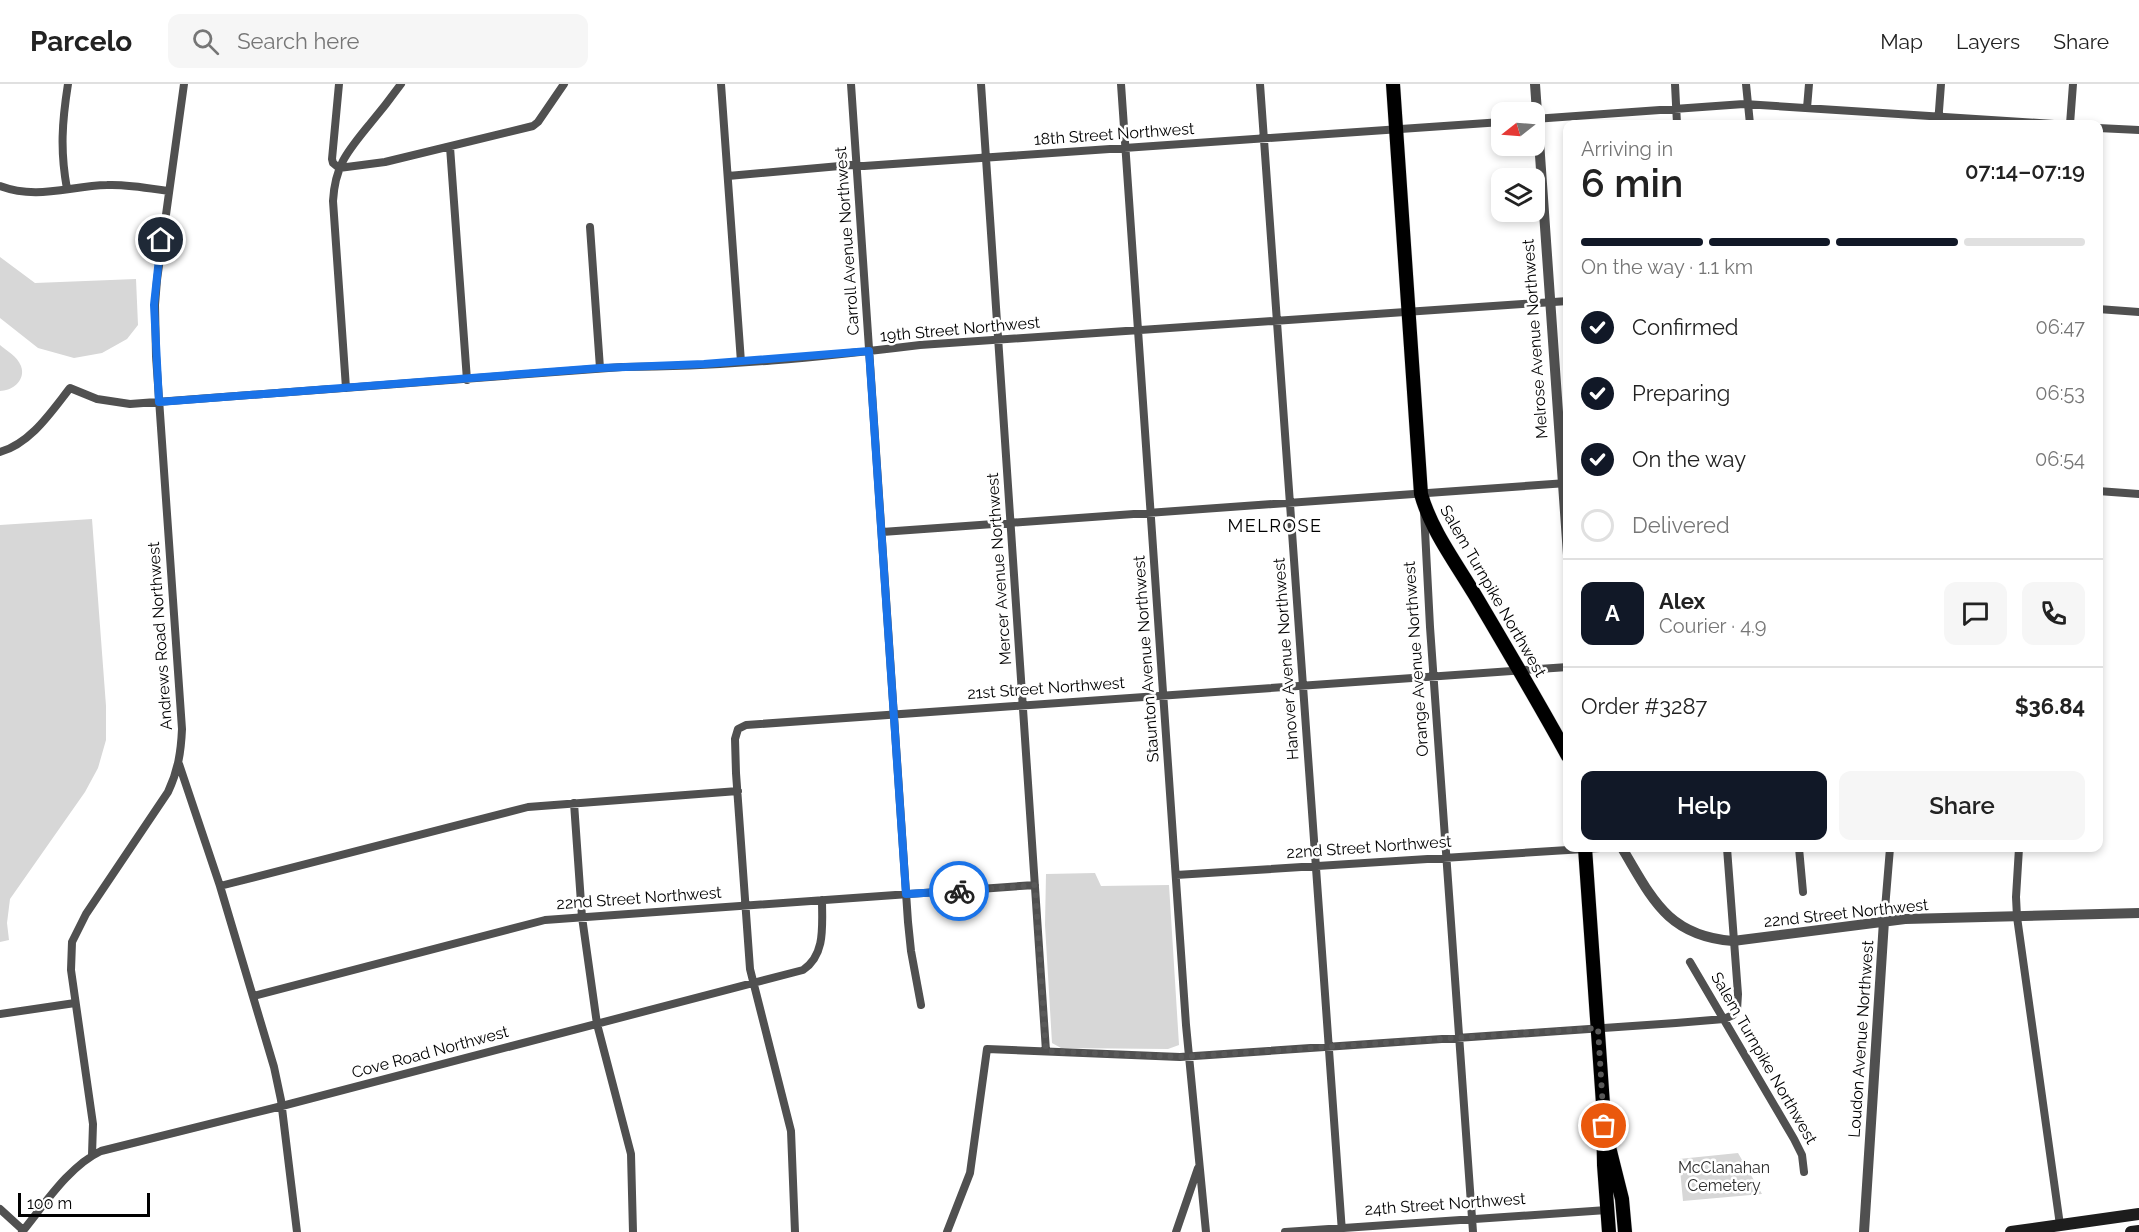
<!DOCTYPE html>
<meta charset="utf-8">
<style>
:root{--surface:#fff;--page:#f6f6f6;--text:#222;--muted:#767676;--line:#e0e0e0;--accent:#111827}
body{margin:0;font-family:Raleway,sans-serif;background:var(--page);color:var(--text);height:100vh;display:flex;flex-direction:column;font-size:22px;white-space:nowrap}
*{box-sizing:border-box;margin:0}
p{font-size:20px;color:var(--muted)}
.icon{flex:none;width:33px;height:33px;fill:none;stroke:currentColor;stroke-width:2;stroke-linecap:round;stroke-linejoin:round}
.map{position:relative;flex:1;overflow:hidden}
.details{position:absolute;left:1563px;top:36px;width:540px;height:732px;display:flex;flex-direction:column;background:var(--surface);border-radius:12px;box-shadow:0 3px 9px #0003}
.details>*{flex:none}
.needle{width:39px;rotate:253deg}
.controls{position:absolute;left:1491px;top:18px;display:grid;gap:12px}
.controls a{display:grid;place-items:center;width:54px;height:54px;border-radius:12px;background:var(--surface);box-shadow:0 3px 9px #0003;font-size:30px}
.scale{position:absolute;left:18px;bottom:15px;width:132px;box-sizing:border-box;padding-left:6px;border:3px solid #000;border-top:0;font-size:16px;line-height:21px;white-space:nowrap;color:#000;-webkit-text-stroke:4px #fff;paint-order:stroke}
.pin{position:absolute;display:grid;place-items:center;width:51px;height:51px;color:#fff;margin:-26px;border:3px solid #fff;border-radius:50%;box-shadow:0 2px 6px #0007}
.courier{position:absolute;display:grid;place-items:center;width:60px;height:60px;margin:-30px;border:4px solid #1a73e8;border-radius:50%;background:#fff;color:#222;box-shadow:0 2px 8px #0007}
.overview em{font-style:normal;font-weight:600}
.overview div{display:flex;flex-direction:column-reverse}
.overview{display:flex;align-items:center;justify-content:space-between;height:102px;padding:0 18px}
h1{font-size:39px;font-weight:600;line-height:45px}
.bar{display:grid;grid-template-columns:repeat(4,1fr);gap:9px 6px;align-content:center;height:72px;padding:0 18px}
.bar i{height:8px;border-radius:4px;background:var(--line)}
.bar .selected{background:var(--accent)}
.bar p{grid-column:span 4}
.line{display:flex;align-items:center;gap:15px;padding:0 18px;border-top:2px solid var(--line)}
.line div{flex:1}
.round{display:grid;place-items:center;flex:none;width:63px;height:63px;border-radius:12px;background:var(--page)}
ol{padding:0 18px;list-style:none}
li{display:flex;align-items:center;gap:18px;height:66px}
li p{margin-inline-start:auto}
li .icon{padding:6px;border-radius:50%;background:var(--accent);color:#fff;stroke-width:4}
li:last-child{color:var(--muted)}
li i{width:33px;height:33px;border:3px solid var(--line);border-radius:50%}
.action{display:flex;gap:12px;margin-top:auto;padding:12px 18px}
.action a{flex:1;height:69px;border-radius:12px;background:var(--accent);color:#fff;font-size:24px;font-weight:600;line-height:69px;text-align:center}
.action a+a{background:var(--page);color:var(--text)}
header{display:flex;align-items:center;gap:36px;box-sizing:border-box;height:84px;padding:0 30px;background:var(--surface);border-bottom:2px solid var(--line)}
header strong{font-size:28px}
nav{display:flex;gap:33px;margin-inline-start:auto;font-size:21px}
.search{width:420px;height:54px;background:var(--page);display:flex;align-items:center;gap:15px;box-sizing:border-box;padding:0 21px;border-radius:12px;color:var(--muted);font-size:22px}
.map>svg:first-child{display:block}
</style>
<header>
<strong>Parcelo</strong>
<div class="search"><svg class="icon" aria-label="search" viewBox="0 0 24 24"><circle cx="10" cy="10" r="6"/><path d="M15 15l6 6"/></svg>Search here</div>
<nav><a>Map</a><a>Layers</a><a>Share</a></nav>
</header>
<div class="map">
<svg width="2139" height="1148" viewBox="0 0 2139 1148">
<rect width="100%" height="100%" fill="#fff"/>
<!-- green -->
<path fill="#d7d7d7" d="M0,173l35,26 101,-4 2,46 -11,14 -25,14 -28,5 -36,-10 -38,-30z
M0,261c7,6 17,11 21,21 5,14 -8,25 -21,25z
M92,435l14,187v34l-8,28 -13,24 -75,107 -3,24 2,17 -9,2v-417z
M1095,789l6,13 68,-1 10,160 -11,4 -107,-1 -9,-5 -7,-118 1,-51z
M1738,1069l24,41 -79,7 -4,-42z"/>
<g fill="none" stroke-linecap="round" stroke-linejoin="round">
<!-- primary casing -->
<g stroke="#dbdbdb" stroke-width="15">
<path id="primary" d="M1393,0l28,410c10,36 35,69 54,101 32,54 63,107 93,161
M1585,764l18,256 1,61 5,67
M1608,1059l14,56 3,33"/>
</g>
<!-- minor -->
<path stroke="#505050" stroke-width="8" d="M721,0l20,278
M851,0l57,838 3,29 10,54
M981,0l65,967
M1121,0l65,941 20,207
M1260,0l82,1148
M1675,0l2,40
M1746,0l4,40
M1807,24l2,-24
M1534,35l210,-15 310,20
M1938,40l3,-40
M2070,40l3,-40
M2098,44l41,2
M450,63l17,233
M339,84l46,-6 148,-36 5,-4 26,-38
M339,84l-6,-5 -1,-4 7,-75
M728,92l123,-11 13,1 638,-44
M0,102c37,14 69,0 107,-1 20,-1 41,3 61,6
M67,105c-7,-38 -5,-67 1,-105
M590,143l10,141
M2098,225l41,3
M346,304l-13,-187c2,-36 15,-50 36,-76 11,-13 22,-27 32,-41
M0,368c31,-9 51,-40 70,-64l27,11 33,5 492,-37c100,0 200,-10 298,-22l648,-44
M2098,407l41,3
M1424,427l6,116 43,605
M882,448l685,-49
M179,680l41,122 54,181 7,33 16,132
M574,719l8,114 15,107 34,130 2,78
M1799,764l4,44
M2019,764l-3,49 1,20 43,308
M1176,791l424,-27
M220,802l308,-79 210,-16
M1884,837l6,-73
M1690,878l104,177 8,16 2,17
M254,912l291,-76 490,-35
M0,930l75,-11
M92,1071l1,-31 -22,-154 1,-28 14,-28 82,-122c10,-21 13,-40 14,-63l-26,-373 -1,-51 2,-25 27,-196
M0,1125l23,21
M22,1148c22,-27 47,-66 79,-81l181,-45 521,-136c23,-15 19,-45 19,-70
M795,1148l-4,-101 -41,-162 -14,-196 -1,-34 3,-10 8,-4 822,-58
M947,1148l23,-59 17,-124 193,8 496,-34 48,-4 9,-4 4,-5 1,-16 -11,-146
M1176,1148l22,-64
M1285,1148l322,-22"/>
<!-- tertiary -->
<path stroke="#505050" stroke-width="10" d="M1535,0l33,471
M1622,764c30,50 45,88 111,93l172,-22 234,-6
M1864,1148l20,-311"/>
<!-- secondary -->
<path stroke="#1d1d1d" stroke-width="12" d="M2011,1148l128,-18
M2131,1148l8,-1"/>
<!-- primary -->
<use href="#primary" stroke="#000" stroke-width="14"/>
</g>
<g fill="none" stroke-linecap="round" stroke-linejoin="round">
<!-- done -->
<path stroke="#595959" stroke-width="6" stroke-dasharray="0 10.8" d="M959,807l76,-6 11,166 134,6 418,-29 6,98"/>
<!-- route -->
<path stroke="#1a73e8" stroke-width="8" d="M161,156l-7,65 5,97 441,-34 104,-4 165,-13 37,543 53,-3"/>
</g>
<g text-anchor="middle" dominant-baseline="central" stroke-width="5" stroke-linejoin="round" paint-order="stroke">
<!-- street labels -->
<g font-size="16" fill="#000" stroke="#fff">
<text transform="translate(1114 50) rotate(-4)">18th Street Northwest</text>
<text transform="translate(847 157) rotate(-94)">Carroll Avenue Northwest</text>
<text transform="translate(960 245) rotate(-5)">19th Street Northwest</text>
<text transform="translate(1535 255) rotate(-94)">Melrose Avenue Northwest</text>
<text transform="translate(999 485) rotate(-94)">Mercer Avenue Northwest</text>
<text transform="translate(1493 507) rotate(60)">Salem Turnpike Northwest</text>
<text transform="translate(160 552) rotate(-94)">Andrews Road Northwest</text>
<text transform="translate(1146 575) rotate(-94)">Staunton Avenue Northwest</text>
<text transform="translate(1286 575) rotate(-94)">Hanover Avenue Northwest</text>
<text transform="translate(1416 575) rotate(-94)">Orange Avenue Northwest</text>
<text transform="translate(1046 604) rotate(-4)">21st Street Northwest</text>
<text transform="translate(1369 763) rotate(-4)">22nd Street Northwest</text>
<text transform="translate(639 814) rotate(-4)">22nd Street Northwest</text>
<text transform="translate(1846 829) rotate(-6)">22nd Street Northwest</text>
<text transform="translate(1861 955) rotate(-86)">Loudon Avenue Northwest</text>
<text transform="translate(430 968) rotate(-15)">Cove Road Northwest</text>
<text transform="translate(1764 974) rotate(60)">Salem Turnpike Northwest</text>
<text transform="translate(1445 1120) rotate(-4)">24th Street Northwest</text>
</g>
<!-- park labels -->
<g font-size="16" fill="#2e2e2e" stroke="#fff">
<text x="1724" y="1083">McClanahan<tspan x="1724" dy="18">Cemetery</tspan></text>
</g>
<!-- neighbourhood labels -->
<g font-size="18" letter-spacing="1.5" fill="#000" stroke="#fff">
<text x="1275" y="441">MELROSE</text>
</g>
</g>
</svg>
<div class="controls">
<a><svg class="needle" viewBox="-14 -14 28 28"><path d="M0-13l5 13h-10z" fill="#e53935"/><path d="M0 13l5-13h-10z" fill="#767676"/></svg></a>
<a><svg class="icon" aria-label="layers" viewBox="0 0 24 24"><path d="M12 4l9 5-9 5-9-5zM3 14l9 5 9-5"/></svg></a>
</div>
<div class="scale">100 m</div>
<div class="pin" style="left:1604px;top:1042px;background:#ea580c"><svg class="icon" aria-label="bag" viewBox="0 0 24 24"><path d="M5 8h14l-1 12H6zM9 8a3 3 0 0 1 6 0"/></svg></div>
<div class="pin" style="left:161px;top:156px;background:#1f2937"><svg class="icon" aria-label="home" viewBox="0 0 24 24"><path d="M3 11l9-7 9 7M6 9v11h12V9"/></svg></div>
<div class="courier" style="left:959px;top:807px"><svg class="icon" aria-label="bike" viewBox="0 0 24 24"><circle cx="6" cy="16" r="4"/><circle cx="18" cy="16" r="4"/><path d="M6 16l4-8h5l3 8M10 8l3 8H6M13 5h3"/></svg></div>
<section class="details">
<div class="overview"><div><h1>6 min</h1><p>Arriving in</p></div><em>07:14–07:19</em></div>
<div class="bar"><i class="selected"></i><i class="selected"></i><i class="selected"></i><i></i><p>On the way · 1.1 km</p></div>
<ol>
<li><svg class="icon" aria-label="check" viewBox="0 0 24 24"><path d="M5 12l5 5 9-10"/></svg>Confirmed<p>06:47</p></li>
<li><svg class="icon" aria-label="check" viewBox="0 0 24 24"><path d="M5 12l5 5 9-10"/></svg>Preparing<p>06:53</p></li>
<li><svg class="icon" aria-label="check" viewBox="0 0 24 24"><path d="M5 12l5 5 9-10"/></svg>On the way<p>06:54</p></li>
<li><i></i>Delivered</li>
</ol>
<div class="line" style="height:108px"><b class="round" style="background:var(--accent);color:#fff">A</b><div><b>Alex</b><p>Courier · 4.9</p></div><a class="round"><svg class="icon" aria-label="chat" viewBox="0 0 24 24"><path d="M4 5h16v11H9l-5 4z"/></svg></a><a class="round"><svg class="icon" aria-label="phone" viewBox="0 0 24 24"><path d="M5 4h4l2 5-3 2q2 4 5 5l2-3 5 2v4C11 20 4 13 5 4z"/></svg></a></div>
<div class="line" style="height:78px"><div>Order #3287</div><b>$36.84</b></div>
<div class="action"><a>Help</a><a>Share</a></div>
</section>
</div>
